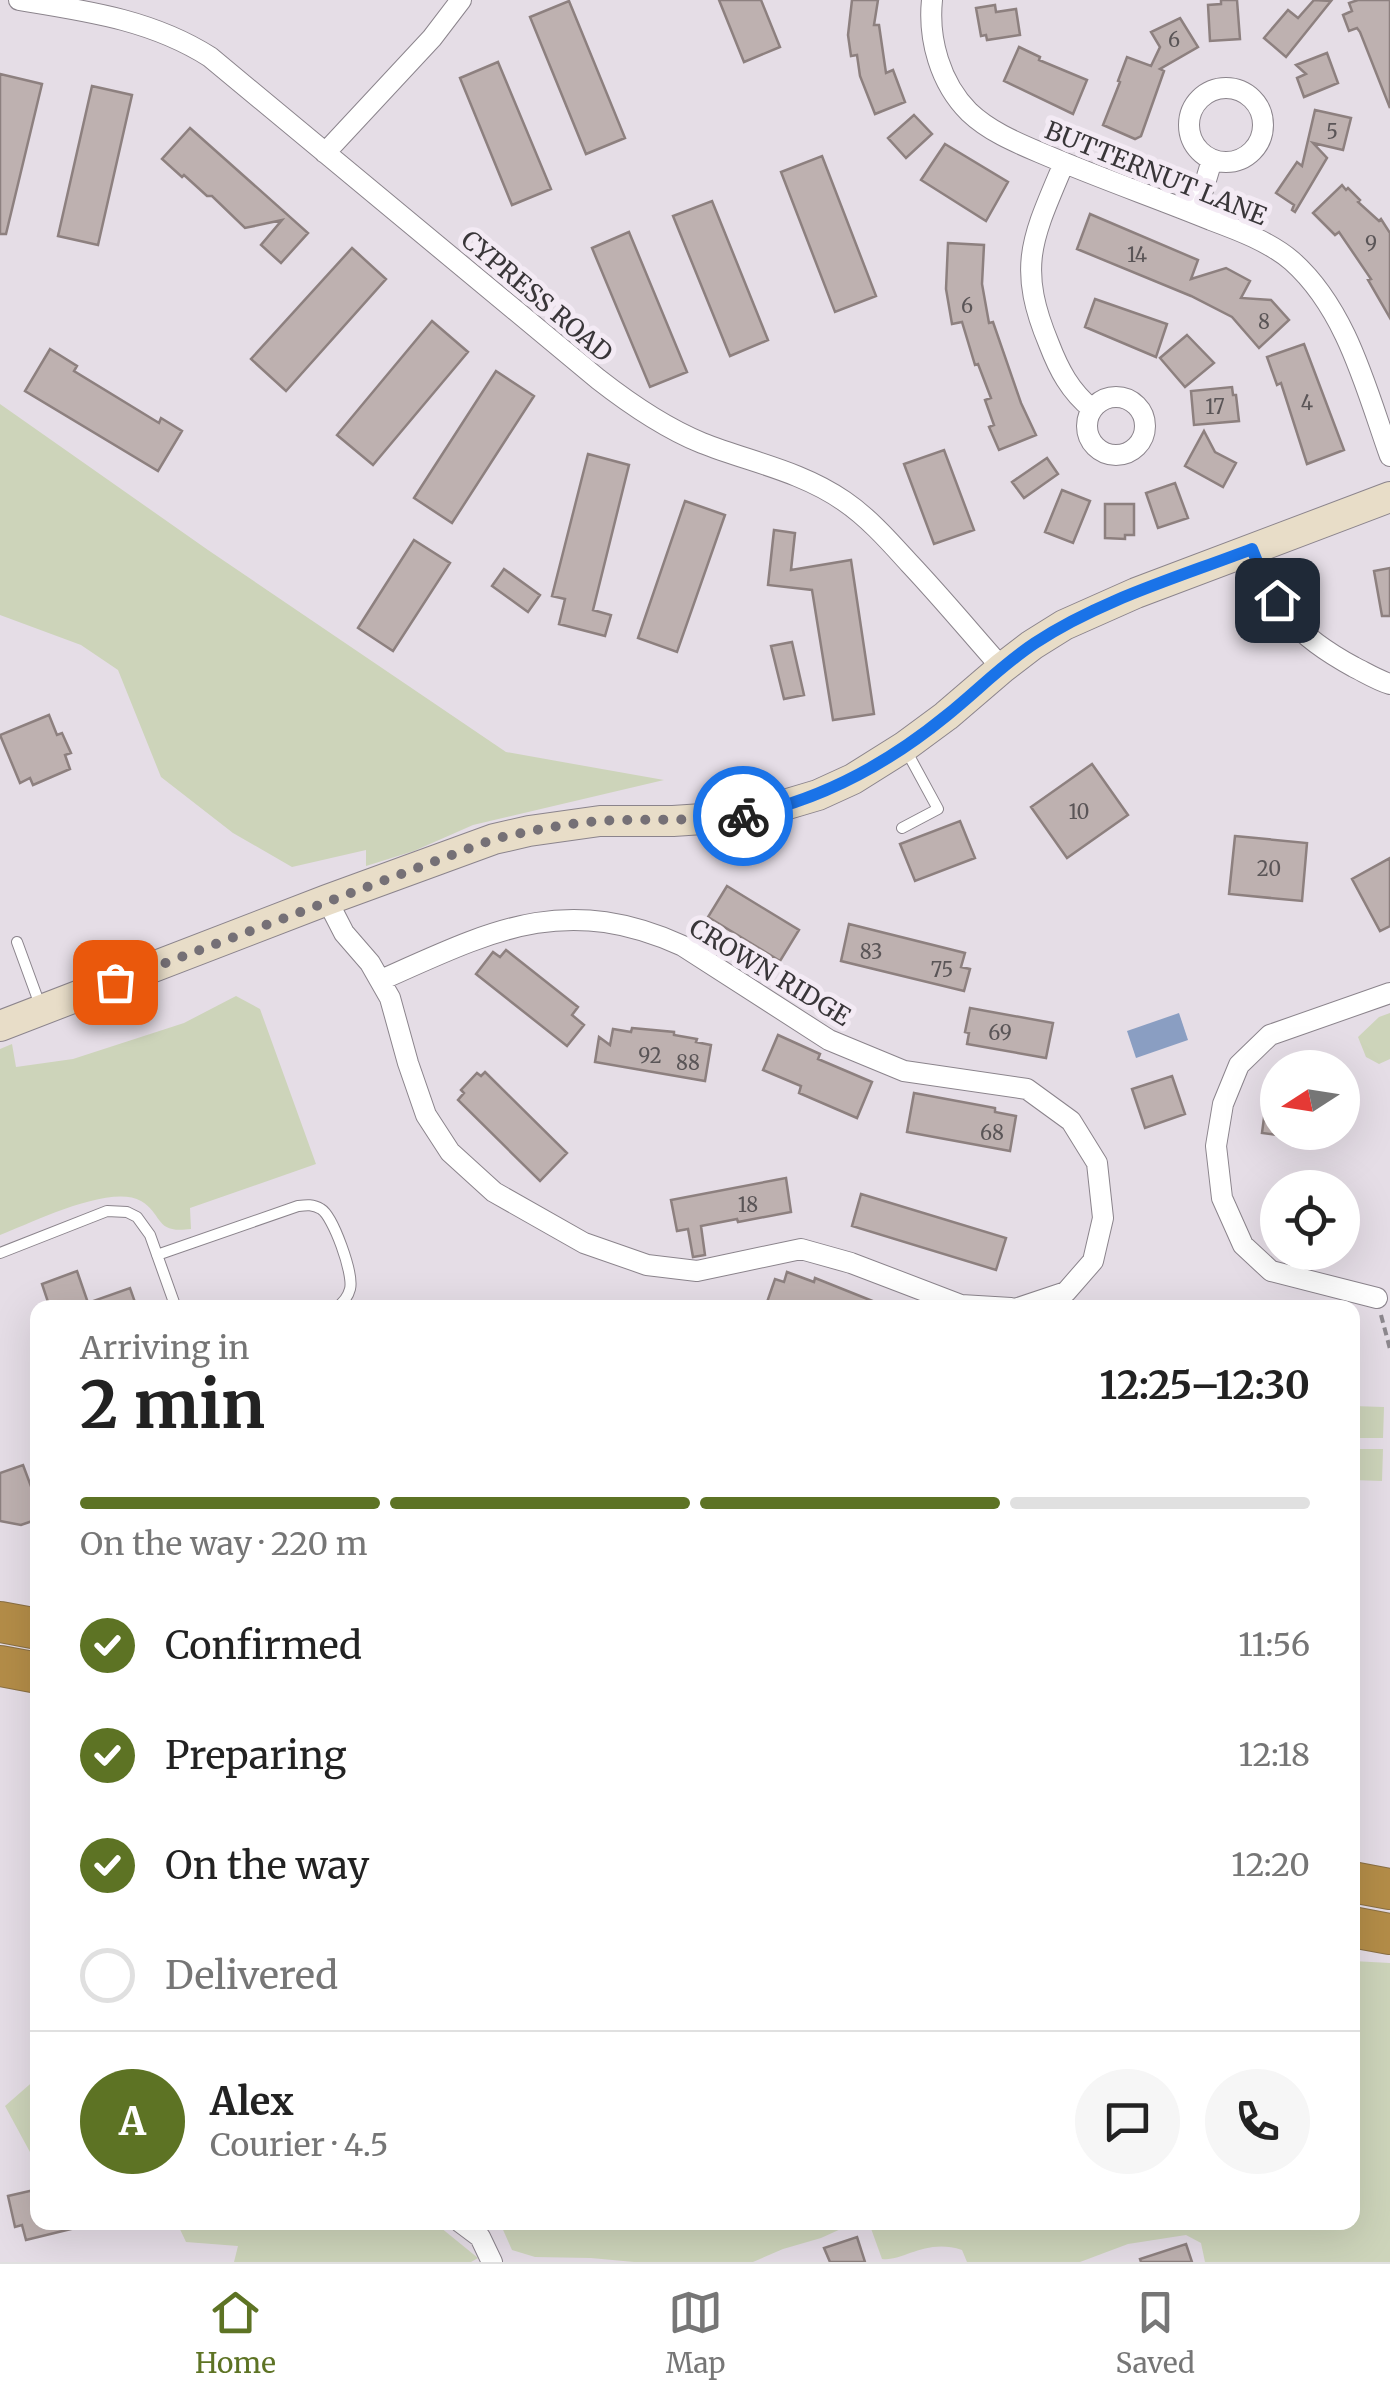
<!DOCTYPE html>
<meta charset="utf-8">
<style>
:root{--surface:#fff;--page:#f6f6f6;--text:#222;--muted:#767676;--line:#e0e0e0;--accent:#5d7324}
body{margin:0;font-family:Merriweather,serif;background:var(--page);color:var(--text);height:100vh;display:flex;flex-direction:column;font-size:38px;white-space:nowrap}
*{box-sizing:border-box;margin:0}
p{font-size:32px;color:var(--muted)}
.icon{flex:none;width:55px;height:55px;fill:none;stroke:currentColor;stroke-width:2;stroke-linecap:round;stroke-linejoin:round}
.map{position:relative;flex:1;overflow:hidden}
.panel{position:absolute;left:30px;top:1300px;width:1330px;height:930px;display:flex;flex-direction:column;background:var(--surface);border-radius:20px;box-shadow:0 10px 40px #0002}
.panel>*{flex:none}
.needle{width:65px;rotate:258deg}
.tools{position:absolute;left:1260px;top:1050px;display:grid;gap:20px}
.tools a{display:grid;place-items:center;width:100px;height:100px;border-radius:50%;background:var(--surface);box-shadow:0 10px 40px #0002;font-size:50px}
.pin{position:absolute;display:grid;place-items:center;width:85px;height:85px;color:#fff;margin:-42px;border-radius:20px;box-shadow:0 5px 15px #0006}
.courier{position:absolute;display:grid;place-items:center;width:100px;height:100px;margin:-50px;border:8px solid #1a73e8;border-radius:50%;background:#fff;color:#222;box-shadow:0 2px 12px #0007}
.head em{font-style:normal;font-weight:700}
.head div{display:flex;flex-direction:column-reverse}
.head{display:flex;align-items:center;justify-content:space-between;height:170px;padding:0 50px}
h1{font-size:65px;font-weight:700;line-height:75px}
.bar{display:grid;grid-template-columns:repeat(4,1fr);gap:15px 10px;align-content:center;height:120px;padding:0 50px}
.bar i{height:12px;border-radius:8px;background:var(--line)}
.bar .selected{background:var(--accent)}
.bar p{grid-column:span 4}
.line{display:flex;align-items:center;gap:25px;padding:0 50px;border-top:2px solid var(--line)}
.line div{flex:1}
.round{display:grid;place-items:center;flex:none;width:105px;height:105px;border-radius:52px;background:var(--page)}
ol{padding:0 50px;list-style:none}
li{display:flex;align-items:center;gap:30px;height:110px}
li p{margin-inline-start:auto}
li .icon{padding:10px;border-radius:50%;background:var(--accent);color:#fff;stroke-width:4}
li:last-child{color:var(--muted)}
li i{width:55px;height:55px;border:5px solid var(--line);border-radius:50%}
.tabs{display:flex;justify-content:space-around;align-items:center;height:140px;border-top:2px solid var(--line);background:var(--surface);font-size:28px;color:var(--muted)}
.tabs a{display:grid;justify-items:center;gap:5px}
.tabs .selected{color:var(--accent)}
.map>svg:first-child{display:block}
</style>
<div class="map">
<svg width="1390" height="2262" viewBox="0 0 1390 2262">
<rect width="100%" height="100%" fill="#e5dde6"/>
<!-- green -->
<path fill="#cdd4ba" d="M0,404l208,146 298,202 158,28 -191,45 -59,26 -48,15v-16l-74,17 -59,-34 -72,-56 -43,-107 -37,-25 -81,-30z
M236,996l24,13 56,155 -126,44 1,21c-37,5 -27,-14 -50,-28 -30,-18 -110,22 -141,34v-186l12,-5 4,23 57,-8 111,-36z
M1390,1013v46l-11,5 -13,-7 -8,-20 21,-20z
M1353,1406l31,1 -1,31h-30z
M1353,1449h30l-1,32 -29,-1z
M1353,1961l37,2v299h-185l-4,-19 -15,-8 -58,9 -48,18h-113l-5,-12c-37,-12 -59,12 -80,9l-13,-36 483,-1z
M37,2078v87l-32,-59z
M177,2223h258l43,35 -7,4h-237l4,-16 -52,-4z
M500,2223h354l-33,15 -38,11 -30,13h-119l-43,-4 -56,-1 -23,-7z"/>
<!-- water -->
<path fill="#8a9ec2" d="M1179,1013l9,27 -52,18 -9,-27z"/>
<!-- building -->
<path fill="#beb1b0" stroke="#8d807f" stroke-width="2.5" d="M719,0h42l19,47 -36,15z
M852,0h26l-4,25h5l7,48 7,-3 12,32 -30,12 -15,-38 -3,-21 -6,1 -3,-21z
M1221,0h16l3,39 -30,2 -2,-36 13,-1z
M1314,0l17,1 -45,56 -22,-19 24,-28 10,8z
M1358,0h32v108l-30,-76 -3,-4 -8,3 -6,-16 9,-4 -3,-8z
M569,1l56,137 -39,16 -56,-137z
M995,5l1,7 20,-3 4,26 -33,5 -1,-5 -5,1 -5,-28z
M1180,18l18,29 -38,22 4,2 -23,65 -6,3 -32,-14 17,-43 -2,-1 9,-24 24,9 9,-19 -9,-15z
M1019,47l21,10 -1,3 48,20 -14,34 -69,-33z
M1327,53l11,30 -34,14 -7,-19 9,-4 -10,-9z
M498,62l53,127 -39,16 -52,-127z
M0,74l42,10 -36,150h-6z
M92,86l40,9 -34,150 -40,-9z
M1315,110l36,8 -8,32 -30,-7 14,15 -32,54 -3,-2 2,-5 -18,-12 21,-31 5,4z
M914,115l18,19 -26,24 -18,-20z
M190,128l118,105 -27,30 -20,-18 21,-25 -37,8 -33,-32h-5l-23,-21 -2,2 -20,-18z
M945,144l63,38 -22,39 -65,-41z
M822,156l54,140 -41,16 -54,-140z
M1342,185l4,5 2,-2 12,12 -2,2 21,19 2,-2 9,14v85l-22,-38 3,-1 -32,-47 -4,3 -22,-22z
M712,201l56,139 -38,16 -57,-140z
M1090,214l108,46 -7,19 35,-11 24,13 -9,17 30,2 18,20 -30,28 -27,-31 -41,-21 -114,-47z
M629,232l58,140 -37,15 -58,-139z
M948,243l36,2 -2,39 7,39 4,-1 28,81 15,32 -37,15 -10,-23 5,-2 -9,-25 6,-2 -13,-34 -3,1 -13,-43 -10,2 -6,-35z
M352,248l34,31 -100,112 -35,-32z
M1095,299l72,25 -11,33 -71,-30z
M432,321l36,31 -95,113 -36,-30z
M1187,335l27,28 -29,24 -25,-29z
M1304,344l40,106 -37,14 -26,-81 -4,2 -10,-28z
M50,349l27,17 -3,5 85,52 2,-5 21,13 -24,40 -133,-80z
M496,371l38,25 -82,127 -38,-25z
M1232,387l1,8h3l3,26 -45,4 -3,-34z
M1204,431l11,21 21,11 -13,24 -38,-21z
M944,450l30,80 -40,14 -30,-80z
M588,454l41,11 -36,145 18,5 -6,21 -46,-12 6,-25 -13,-3z
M1047,458l11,16 -34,24 -12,-16z
M1175,483l13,35 -30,10 -12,-35z
M1062,490l28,11 -17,42 -28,-11z
M685,501l40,14 -48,137 -39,-14z
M1105,504h29v31h-9v4l-20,-1z
M774,530l21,3 -4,37 60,-10 23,154 -41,6 -21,-130 -44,-5z
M414,540l36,23 -57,88 -35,-23z
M1390,568v48h-8l-8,-45z
M504,569l36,26 -12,17 -36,-26z
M792,642l12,53 -20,4 -13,-53z
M49,715l8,20 5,-2 9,20 -6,2 5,14 -37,16 -3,-7 -10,5 -20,-48z
M1092,764l36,51 -61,43 -36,-51z
M960,821l15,37 -60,23 -15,-37z
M1235,836l72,7 -5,58 -73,-7z
M1390,858v68l-10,5 -28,-52z
M727,886l72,44 -19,31 -72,-44z
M849,924l116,29 -4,14 9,2 -6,22 -123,-30z
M506,950l72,57 -6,8 12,10 -17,21 -91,-72 17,-22 7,5z
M970,1008l83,15 -7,35 -79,-14 2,-11 -4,-1z
M632,1028l42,4v3l23,4 -1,3 15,3 -6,36 -110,-19 4,-25 11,8 3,-16 18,3z
M778,1035l42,19 -2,5 54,23 -15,36 -58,-25 2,-7 -38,-16z
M485,1072l82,81 -27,28 -82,-81 6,-7 -3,-3 16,-17 4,3z
M1172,1076l13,38 -40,14 -13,-39z
M1268,1087l10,1v47l-16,-2z
M914,1093l81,15v4l21,4 -6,35 -103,-19z
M786,1178l5,34 -53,10 -1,-3 -36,7 4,29 -12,2 -5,-28 -11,2 -6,-31z
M861,1194l145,44 -10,32 -144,-44z
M77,1271l11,32 42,-15 7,20h-87l-8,-24z
M787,1272l27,10 1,-4 75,30h-125l10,-29 9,3z
M23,1465l15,40v14l-17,6 -21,-4v-48z
M34,2190l4,14v18h36l1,6 -49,12 -4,-15 -7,2 -7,-31z
M857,2237l8,25h-35l-6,-14z
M1186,2244l6,18h-51l-1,-3z"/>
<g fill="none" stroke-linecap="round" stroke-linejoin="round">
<!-- lane casing -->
<g stroke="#8b848c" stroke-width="12">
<path id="lane" d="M902,828l36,-19 -31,-57
M17,942l23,63
M0,1253l107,-42 20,1 10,5 13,18 26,73
M157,1255l141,-49c8,-1 15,-2 23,3 12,7 33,65 29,80 -2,8 -7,14 -14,19"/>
</g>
<!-- street casing -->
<g stroke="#8b848c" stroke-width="22">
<path id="street" d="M19,0c68,11 133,20 191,57l388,322c32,25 67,49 104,64 48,19 99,28 142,58 25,17 46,41 66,63 32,34 61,69 92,104
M932,0c-4,39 8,83 37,112 22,21 51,32 79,44 54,23 109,42 163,64 27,10 59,22 81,41 55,49 74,128 98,195
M1189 125a37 37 0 1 1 74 0a37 37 0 1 1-74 0Z
M325,153l107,-115 29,-38
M1064,163c-31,74 -48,102 -15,181 10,26 21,47 43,65
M1196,213l16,-53
M1087 426a29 29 0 1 1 58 0a29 29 0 1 1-58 0Z
M1251,549c25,61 44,86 103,118 12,6 23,13 36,17
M327,900l17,33 26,30 20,35 18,65 18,52 24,37 44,40 90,51 63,22 50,6 104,-22 50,14 110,42 50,3
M381,980c110,-49 183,-88 302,-34l146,94 75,31 123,18 44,32 26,42 6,55 -10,43 -27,31 -48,16
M1377,1298l-106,-27 -28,-26 -21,-47 -6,-52 7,-42 16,-39 31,-30 120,-42
M460,2222l20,15 12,25"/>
</g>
<!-- secondary casing -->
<g stroke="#8b848c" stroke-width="32">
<path id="secondary" d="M0,1026l327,-126 167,-61 35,-8 71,-10h73l74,-5 71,-21 35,-16 51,-32 42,-31 56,-48 30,-23 32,-20 72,-32 254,-96"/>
</g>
<!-- highway casing -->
<g stroke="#896f43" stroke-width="42">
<path id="highway" d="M0,1622l38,7
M0,1666l38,7
M1352,1882l38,7
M1352,1927l38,7"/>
</g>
<!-- path -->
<path stroke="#8d888e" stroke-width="4" stroke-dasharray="8 5" stroke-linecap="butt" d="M1381,1315l9,34"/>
<!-- lane -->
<use href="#lane" stroke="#fff" stroke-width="10"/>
<!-- street -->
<use href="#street" stroke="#fff" stroke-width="20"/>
<!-- secondary -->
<use href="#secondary" stroke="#e8ddc8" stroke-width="30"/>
<!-- highway -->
<use href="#highway" stroke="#b48d48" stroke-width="40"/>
</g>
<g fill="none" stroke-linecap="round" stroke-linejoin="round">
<!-- done -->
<path stroke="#757076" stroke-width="10" stroke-dasharray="0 18" d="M115,982l379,-143c36,-8 72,-16 108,-18 47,-3 94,1 141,-5"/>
<!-- route -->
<path stroke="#1a73e8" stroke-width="12" d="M743,816c76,-15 143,-51 203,-100 30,-24 57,-52 89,-73 65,-43 144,-66 217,-94l12,30 13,21"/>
</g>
<g text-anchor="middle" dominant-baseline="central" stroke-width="10" stroke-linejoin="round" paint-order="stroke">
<!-- number labels -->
<g font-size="20" fill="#5a5557">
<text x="1174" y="39">6</text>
<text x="1332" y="131">5</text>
<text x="1371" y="243">9</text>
<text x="1137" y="254">14</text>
<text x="967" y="305">6</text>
<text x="1264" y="321">8</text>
<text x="1307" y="402">4</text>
<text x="1215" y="406">17</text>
<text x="1079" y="811">10</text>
<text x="1269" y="868">20</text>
<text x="871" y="951">83</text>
<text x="942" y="969">75</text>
<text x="1000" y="1032">69</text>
<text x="650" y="1055">92</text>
<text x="688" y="1062">88</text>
<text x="992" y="1132">68</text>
<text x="748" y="1204">18</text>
</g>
<!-- street labels -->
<g font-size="25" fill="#393639" stroke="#f3eaf4">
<text transform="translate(1156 173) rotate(22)">BUTTERNUT LANE</text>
<text transform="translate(537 296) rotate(40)">CYPRESS ROAD</text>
<text transform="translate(770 972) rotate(31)">CROWN RIDGE</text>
</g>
</g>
</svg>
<div class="tools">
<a><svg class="needle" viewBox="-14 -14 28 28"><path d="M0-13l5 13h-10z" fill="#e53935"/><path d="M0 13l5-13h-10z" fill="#767676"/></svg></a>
<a><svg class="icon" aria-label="locate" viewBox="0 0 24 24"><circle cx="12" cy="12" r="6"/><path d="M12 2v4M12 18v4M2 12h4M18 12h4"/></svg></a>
</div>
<div class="pin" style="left:115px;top:982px;background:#ea580c"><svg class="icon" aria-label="bag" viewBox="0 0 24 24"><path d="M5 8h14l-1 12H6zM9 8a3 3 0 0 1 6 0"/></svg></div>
<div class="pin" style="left:1277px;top:600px;background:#1f2937"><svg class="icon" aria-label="home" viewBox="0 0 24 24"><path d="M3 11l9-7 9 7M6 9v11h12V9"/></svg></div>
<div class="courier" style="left:743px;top:816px"><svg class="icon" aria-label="bike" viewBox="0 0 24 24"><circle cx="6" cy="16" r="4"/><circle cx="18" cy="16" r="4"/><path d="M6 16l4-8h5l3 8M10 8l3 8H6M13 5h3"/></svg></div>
<section class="panel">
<div class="head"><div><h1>2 min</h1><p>Arriving in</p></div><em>12:25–12:30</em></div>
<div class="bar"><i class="selected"></i><i class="selected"></i><i class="selected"></i><i></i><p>On the way · 220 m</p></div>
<ol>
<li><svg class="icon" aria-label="check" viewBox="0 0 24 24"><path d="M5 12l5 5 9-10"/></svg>Confirmed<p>11:56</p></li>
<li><svg class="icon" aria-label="check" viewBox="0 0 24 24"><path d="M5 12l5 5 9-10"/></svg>Preparing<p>12:18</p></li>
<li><svg class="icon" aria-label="check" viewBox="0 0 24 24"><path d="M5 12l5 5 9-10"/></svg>On the way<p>12:20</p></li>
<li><i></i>Delivered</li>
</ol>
<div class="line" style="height:180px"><b class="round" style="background:var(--accent);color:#fff">A</b><div><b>Alex</b><p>Courier · 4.5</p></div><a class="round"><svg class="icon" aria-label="chat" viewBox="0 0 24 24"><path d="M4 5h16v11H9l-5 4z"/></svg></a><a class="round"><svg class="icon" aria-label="phone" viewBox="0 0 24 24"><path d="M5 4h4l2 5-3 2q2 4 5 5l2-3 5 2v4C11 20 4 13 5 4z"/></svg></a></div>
</section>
</div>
<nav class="tabs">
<a class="selected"><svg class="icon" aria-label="home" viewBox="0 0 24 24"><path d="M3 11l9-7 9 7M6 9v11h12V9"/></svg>Home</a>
<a><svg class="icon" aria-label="map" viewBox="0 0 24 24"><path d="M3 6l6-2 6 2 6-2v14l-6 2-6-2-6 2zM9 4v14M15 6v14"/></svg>Map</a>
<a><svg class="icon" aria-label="saved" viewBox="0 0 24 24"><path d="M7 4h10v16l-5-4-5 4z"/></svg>Saved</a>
</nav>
